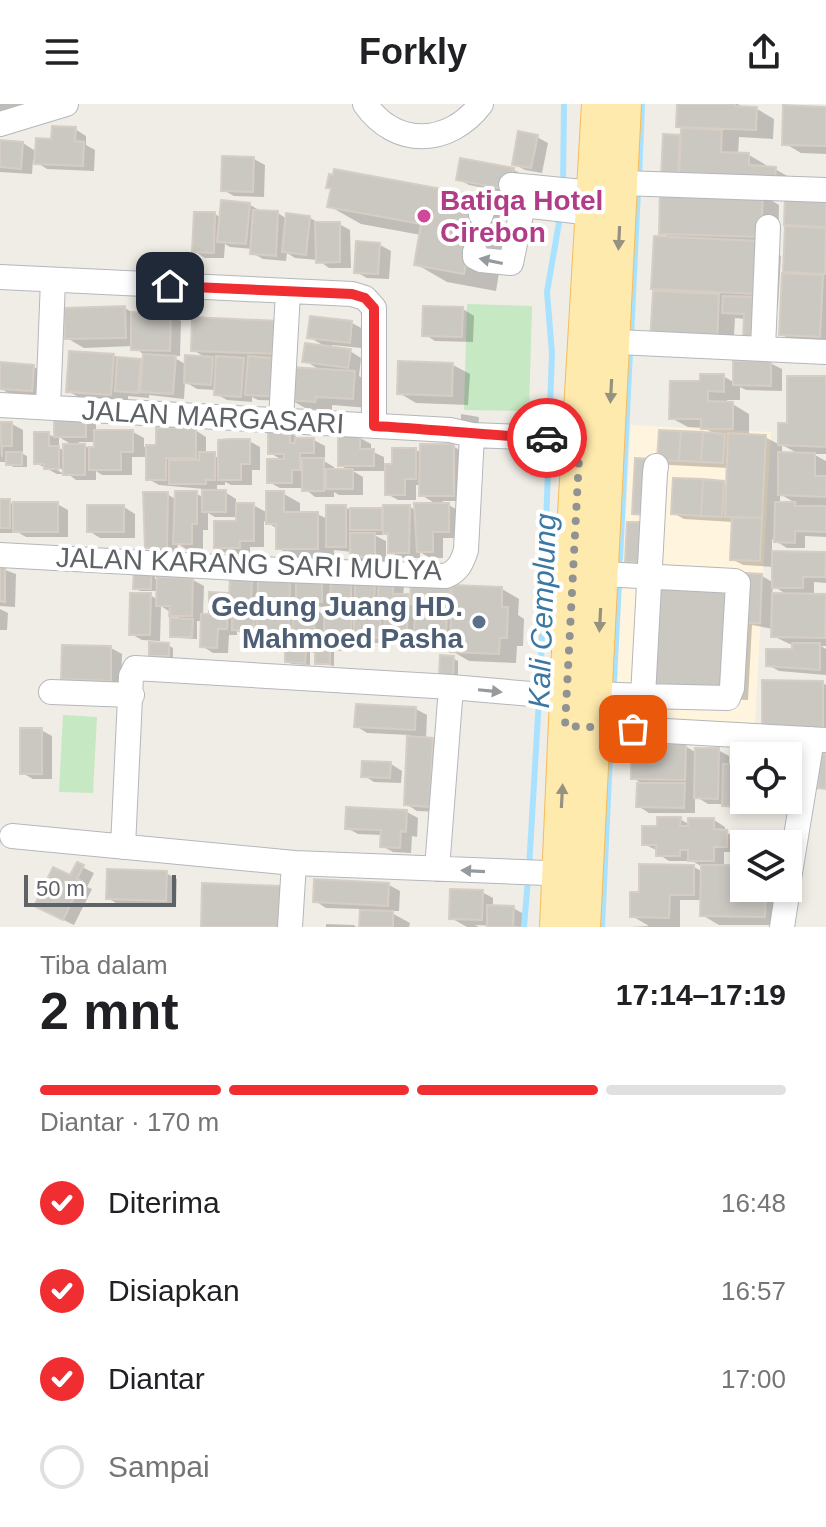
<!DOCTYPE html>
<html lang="id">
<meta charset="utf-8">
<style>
:root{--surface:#fff;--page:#f6f6f6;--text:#202124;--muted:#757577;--line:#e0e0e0;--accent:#f02d31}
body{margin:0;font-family:Arial,sans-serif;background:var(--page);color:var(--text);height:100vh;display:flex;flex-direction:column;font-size:30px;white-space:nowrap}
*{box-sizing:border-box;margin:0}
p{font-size:26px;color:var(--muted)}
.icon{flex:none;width:44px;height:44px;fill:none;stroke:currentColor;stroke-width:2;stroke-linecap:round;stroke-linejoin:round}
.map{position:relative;height:823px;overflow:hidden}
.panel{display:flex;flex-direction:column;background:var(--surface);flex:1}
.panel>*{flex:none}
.fabs{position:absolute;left:730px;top:638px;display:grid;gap:16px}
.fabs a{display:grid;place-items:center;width:72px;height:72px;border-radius:0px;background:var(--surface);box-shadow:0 4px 12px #0003;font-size:40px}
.scale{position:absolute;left:24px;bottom:20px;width:152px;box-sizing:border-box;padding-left:8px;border:4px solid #5e6367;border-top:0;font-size:22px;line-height:28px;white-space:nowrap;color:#5e6367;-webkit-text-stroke:6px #fff;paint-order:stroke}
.pin{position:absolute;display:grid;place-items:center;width:68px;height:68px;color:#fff;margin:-34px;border-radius:16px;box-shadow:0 4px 12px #0006}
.courier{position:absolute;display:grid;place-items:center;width:80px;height:80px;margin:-40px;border:6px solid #f02d31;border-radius:50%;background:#fff;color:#222;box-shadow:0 2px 10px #0007}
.overview em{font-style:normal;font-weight:800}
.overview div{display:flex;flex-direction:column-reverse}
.overview{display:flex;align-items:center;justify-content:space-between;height:136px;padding:0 40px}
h1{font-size:52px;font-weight:800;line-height:60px}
.bar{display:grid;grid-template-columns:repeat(4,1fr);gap:12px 8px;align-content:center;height:96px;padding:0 40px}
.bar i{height:10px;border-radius:6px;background:var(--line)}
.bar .active{background:var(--accent)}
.bar p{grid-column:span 4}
ol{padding:0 40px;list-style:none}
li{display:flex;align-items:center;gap:24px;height:88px}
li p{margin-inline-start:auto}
li .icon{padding:8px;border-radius:50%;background:var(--accent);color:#fff;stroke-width:4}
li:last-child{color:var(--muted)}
li i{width:44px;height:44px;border:4px solid var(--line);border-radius:50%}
header{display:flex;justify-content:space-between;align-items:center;height:104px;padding:0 40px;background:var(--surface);font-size:36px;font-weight:800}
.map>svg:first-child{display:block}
</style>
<header><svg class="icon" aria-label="menu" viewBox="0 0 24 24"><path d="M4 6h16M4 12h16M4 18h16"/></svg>Forkly<svg class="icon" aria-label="share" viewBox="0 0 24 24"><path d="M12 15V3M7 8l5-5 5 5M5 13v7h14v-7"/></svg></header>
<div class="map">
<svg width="826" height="823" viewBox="0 0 826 823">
<rect width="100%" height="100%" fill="#f0ede6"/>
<!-- commercial -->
<path fill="#fff4dd" d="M631,321l140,7 -16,291 -140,-7z"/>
<!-- green -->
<path fill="#c6e8c2" d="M467,200l65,2 -3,105 -65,-1z
M63,611l34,2 -4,76 -34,-1z"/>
<!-- shadow -->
<path fill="#0003" fill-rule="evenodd" d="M0,0h40l-40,8z
M679,0h59l8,5h11l17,10 -1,20 -34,-2 -1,18h11l17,10 -1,3 10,1 51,29v147l-28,-1 -17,-10 6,-141 -31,-2 23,14 -1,40h-16l19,11 -3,50 -8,-1 -24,14 -11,-1 -2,35 -80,-65 19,-49 -11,-7 13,-48 6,-47 3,1v-9l-5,-3z
M826,5v45l-25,-1 -17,-10z
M75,25l11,7v9l9,5 -1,21 -47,-2 -14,-9 -1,14 -32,-2v-30l23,1 14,9z
M537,33l11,6 -6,30 -17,-3 -11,-6z
M254,55l11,6 -1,32 -30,-1 -11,-6z
M461,56l53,10 11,6 -4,19 -52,-10 -11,-6z
M328,83l141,9 31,18 -1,6 8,5 -11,66 -49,-9 -31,-18 5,-29 -60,-11 -32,-18 3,-17z
M250,101l11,6 17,2 9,6 23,-1 11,6h18l11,6 1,38h-22l-11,-8 -23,-2 -8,-5 -1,8 -23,-2 -11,-6 1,-4 -23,-2 -5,-3 -1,14h-19l-11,-7 21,-37 6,4z
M380,141l11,6 -2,28 -22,-1 -11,-6z
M125,204l10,6 35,1 11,6 -1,35h-9l16,9 21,-6 -15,-9 105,-18 -2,31h-8l7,6 27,2 -17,-10 23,-13 -19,-11 43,-14 11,6 -2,19 -29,-3v4l18,2 11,7 -2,18 12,7 -2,25 -37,-3v5l-25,-1 -14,-8 -35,-1 -6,-3v5l-25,-2 -11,-6v-4l-19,-1 -12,-7 -1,17 -35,-4v3l-21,-2v8l-43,-3 -17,-10 46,-35 30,7v-8l-11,-9 -49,2 -17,-10z
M463,205l11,7 -1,26 -38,-1 -11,-7z
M770,259l12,6v22l-36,-1 -6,-3v13h-14l23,14v22l16,1 15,8 9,-20 37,-47v76h-13l13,7v44h-3l3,1v31l-21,-1v12h-18l-15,-9v14l54,2v28l-12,-1v13l12,1v50h-5l5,3v26l-47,-4 -11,-6 26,-14v-5l-21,-10v-7l-21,-4 -4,75 -70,-3 84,-121 12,7v-16l-31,-2 -11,-6 1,-37 -49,-3 -11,-6 50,-30 5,3 1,-18 -59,-3 -11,-6 58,-24 -13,-7 -16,-1 -17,-9 31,-35 21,-7 12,7zM782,341l4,2 13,7h-17zM780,390l17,10h-17zM773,482l15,9h-16z
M0,260l34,3 11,6 -2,23 -33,-2 -10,-6v4z
M453,261l17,9 -2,31 -52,-2 -17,-10z
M56,309l40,6v13h37l11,6v9h14l37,-17 11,7v17l14,4 29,-17 11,6v23h-8v15h-21l-6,-3v3h-8v7h8l11,7v6h17l15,8 16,-19 16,9v11h17l11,5 17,-12 6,3 59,-3 7,4 21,-6 -17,-10v-10h-5v15h-18l-11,-6v-23h-34l10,6v18h-24l-5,-3v5h-19l-11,-9h-24l-11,-6 15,-21 -14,-8 19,-22 11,9h14l11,6v12h-6l15,9v4h16l-10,-6 20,-27 11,6v7l13,6v9h10l22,-16 6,3 31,-7 11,7 1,48h-23l17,10v27h-16v20h-13l-10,-6v6h-19l-11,-6v-17h-16l12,6v21h-23l-11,-6v-4l-18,-2v8h-39l-17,-10v-19l-14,-8v26h-14v7h-23l-11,-7 22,-24v-6h-23l-7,-4v17h-5v19h-17l-8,-5 -1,9h-19l-11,-6 20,-53 10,6 20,-6 7,4v-9l-45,-4 -11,-6v-22h-16v18h-30l-6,-4v9h-20l-24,-18 -2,4 14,8h-7l-21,-11 12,-29 8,4zM59,333l15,9 -9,5 -6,-3zM78,338h18v7h-5z
M461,310l18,3 -1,12 -17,-4z
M0,320h12l11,6v24l4,2v11h-14l-5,-5h-8z
M0,397l15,3h42l11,6v27h-42l-7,-4h-19z
M124,403l11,7v24h-35l-11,-7z
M0,464l16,6 -1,33 -15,-1z
M135,465l20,4v6l38,1 11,6 -1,30h8l16,-21 4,2 20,-19 9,5 30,-3 8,5v-9l53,7 6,4v-6l47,5 -1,10 10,3 36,-18 10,6 43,2 17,10 -1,16 6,4 -1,27h-6l-1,17 -47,-2 -17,-10v-12h-24l-10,-5v8l-21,-1 -6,-3v5h-24l-12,-7 -14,-1 9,6v11l-16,-3v17l-17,-3v-10l-7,-1v13l-18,-1 -5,-3v-9l19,1 -12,-7v-9h-24l-6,-4v3l-19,-1 -8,-4v4h-8l-1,18h-15l-11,-7 1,-25h-6v18l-20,-1 -5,-2 10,-16 -21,-14 -1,35 -18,-1 -11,-6 19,-39 8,5 1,-9h-19l-5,-3zM300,498l14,7h-14zM332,498l16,9h-16zM421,498l38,1v4l-38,-1zM309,502l17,1v9zM325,524l16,10 -7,3 -9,-2z
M0,505l8,4 -1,17h-7z
M168,541l5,3v10l-17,-1 -5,-2z
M111,544l11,6 -1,32 -47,-2 -11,-6z
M453,554l5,3v16l-17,-3z
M823,579l3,2v57h-45z
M358,602l58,3 11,6 -1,24 7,1 11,6 -4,66 -23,-1 -11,-7 4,-69 -43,-2 -11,-7z
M41,626l11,6v43h-19l-11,-6z
M685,642l12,7 21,-3 11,6v10h15v34h19v12l-28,-1 -11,-7h-16l-13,-8v17h-46l-11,-7 6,-21 -11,-7z
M391,660l11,7 -1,12 -27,-1 -11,-7z
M788,673l10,6v17h-10z
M407,708l11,6 -1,19 -5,-1 -1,17 -18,-1 -11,-6v-11l-24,-1 -11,-6z
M680,715l10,6 24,-5 11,7v5l13,6v10h6v40h38v37h-63l-17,-10v-15h-22v27h3h-52l18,-1 -17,-10 9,-22 53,-27 9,5 -2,-6 -9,-5h-23l-11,-7v-3l-14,-7 15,-16zM724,748h9v9l10,6h-19z
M78,761l16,8 -7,14 5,2 -18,36 -27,-13z
M166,769l11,6 -1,28 -57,-2 -11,-7z
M389,781l11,6 -1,20h-11l22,12 -1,4h-48l1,-18 -36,-1 -11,-7z
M482,788l11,6v9l20,1 11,6v13l-49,-2 4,2h-12l-16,-9z
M326,820l28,1 2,2h-30z"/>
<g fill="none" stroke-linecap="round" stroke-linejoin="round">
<!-- stream -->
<path stroke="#a8e2ff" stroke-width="6" d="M639,74l3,-74
M563,82l1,-82
M631,233l7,-146
M549,328l3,-79 -5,-61 13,-75
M620,455l10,-207
M614,576l5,-100
M540,584l9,-245
M529,764l10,-169
M524,823l4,-48
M602,823l9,-192"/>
</g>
<!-- building -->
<path fill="#cbc8c2" stroke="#d6cec4" stroke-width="2" d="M677,0h58v2l22,1 -1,23 -80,-3z
M783,1l43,2v39l-44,-1z
M52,22l24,1 -1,14 9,1 -1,24 -49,-2 2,-26 15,1z
M681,24l41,2 -1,22 28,1v12l27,2 -1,17 -96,-4z
M518,27l20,4 -7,33 -19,-3z
M663,30l17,1 -2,44 -17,-1z
M0,36l23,2 -2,27 -21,-2z
M222,52l32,1 -1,35 -32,-1z
M460,54l54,10 -4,22 -54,-10z
M334,65l135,25 -1,9 9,2 -13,69 -50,-9 7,-41 -94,-17 4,-19h-5l3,-14 4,1z
M660,86l103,3 -2,44 -102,-3z
M785,90l41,2v31l-42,-2z
M221,96l29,3 -4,41 -29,-2z
M253,106l25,1 -2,45 -26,-2z
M194,108h21l-1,41 -22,-1z
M286,109l24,3 -4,39 -24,-3z
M315,118h25v40l-24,1z
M785,122l41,2 -1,46 -42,-2z
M654,132l105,5 -2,53 -106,-5z
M356,137l24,2 -2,31 -24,-1z
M782,169l41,2 -3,62 -41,-2z
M653,187l66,3 -2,51 -67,-3z
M723,192l37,1 -2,44 -15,-1 1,-26 -22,-1z
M125,202l1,32 -61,1 -1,-31z
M423,202l40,1 -1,30 -40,-1z
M131,208l40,1 -1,38 -39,-1z
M310,212l42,5 -2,22 -43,-5z
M192,213l89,4 -1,33 -89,-3z
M305,239l46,6 -3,19 -46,-6z
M69,247l45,3 -3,41 -45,-3z
M143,250l33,2 -3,38 -33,-2z
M185,251l28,2 -2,28 -27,-2z
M216,252l28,2 -3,39 -27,-2z
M248,252l37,3 -3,38 -37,-2z
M117,253l24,2 -3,34 -23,-2z
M398,257l55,2 -1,33 -55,-2z
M733,257h38v25l-38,-1z
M0,258l34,3 -2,26 -32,-2z
M290,263l65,4 -2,28 -37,-2 -1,5 -27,-2z
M700,270h24v18l-16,-1v10l25,1v27h-32v-10h-32l1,-38h30z
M787,272h39v71l-48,-2v-22h9z
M54,307h32v26h-32z
M0,318h12v24h-10v11z
M156,324h40v30h-30v22h-20v-35h10z
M268,325h22v14h5v-5h19v15h-14v17h-8v13h-25v-24h17v-5h-16z
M94,326h39v22h-12v18h-32v-23h5z
M659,326l22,1 -2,30 -22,-1z
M681,327l22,1 -2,30 -22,-1z
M34,328h15v14h10v23h-15v-5h-10z
M703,328l22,2 -2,29 -22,-1z
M728,329l38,2 -4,83 -37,-1z
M338,332h22v13h14v17h-36z
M231,335h19v25h-9v16h-23v-40z
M63,340h22v31h-22z
M420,340h34v52h-35z
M392,344h24v31h-11v16h-20v-31h7z
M6,348h16v13h-16z
M199,348h16v28h-9v4h-37v-24h30z
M778,348l37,1v23h11v21l-48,-2z
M302,354h22v33h-22z
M635,354l17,1 -3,56 -17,-1z
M326,365h27v20h-27z
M673,374l30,1 -2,37 -30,-2z
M703,375l21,2 -2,36 -21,-1z
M202,386h24v22h-24z
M175,387h22v33h-5v20h-19z
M266,387h18v21h34v37h-42v-25h-10z
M143,388h25l-1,56h-22z
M0,395h10v29h-10z
M13,398h45v30h-45z
M775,398h20v4h31v26l-31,-1v12l-21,-1z
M236,399h18v38h-14v7h-26v-27h22z
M414,399h35v29h-16v20h-16z
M87,401h37v27h-37z
M326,401h20v42h-20z
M383,401h27l-1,48h-21v-19h-5z
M350,404h32v22h-32z
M732,413l30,1 -2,43 -30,-1z
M627,418h19l-2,41 -19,-1z
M350,429h25v24h-25z
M772,447l54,1 -1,25h-22v11h-31z
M0,462h5v36l-5,-1z
M134,463l17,1v21h-18z
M296,469l26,1v28l-26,-1z
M746,469l16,1 -2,49h-17z
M230,471l22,1 -1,25h-22z
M157,473l36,1 -1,38h-23l1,-10h-14z
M379,473h14v17h15l-1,43 -23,-1 1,-37 -7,-1z
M258,474h32l-1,54 -32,-1z
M355,474l20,1 -1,27h-19z
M411,474l39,1 -1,26 -39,-1z
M331,477h20v23l-21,-1z
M659,479l72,4 -5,102 -73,-4z
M452,481l50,2v20h6l-1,31h-7l-1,16 -49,-2z
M209,488l19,1 -1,36h-9l-1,19 -17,-1 1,-33h8z
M130,489h21l-1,42h-21z
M772,489l54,1 -1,44 -54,-1z
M232,501l23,1 -1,25 -22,-1z
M293,503h22l-1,41 -22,-1z
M415,504l32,1 -1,25h-32z
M324,505h28l-1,22 -27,-1z
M354,506h27l-1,28 -26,-1z
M170,514l23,1 -1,18h-22z
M333,532h13v14h-14z
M315,533h15v27h-15z
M149,538l20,1v13h-20z
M792,539h28v27l-54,-4v-17h26z
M62,541l49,1v35l-50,-2z
M285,546l21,1 -1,12 -20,-1z
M440,551l14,1 -1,20 -14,-1z
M762,576l61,1v53l-61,-1z
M356,600l60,3 -1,23 -61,-3z
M20,624h22v46h-22z
M407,632l26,2 -3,69 -26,-2z
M631,639l55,1 -1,36 -54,-1z
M695,644h24l-1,51 -24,-1z
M820,650h6v35l-8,-1z
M362,657l29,1 -1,16 -29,-1z
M723,660h21v36h8v7l-30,-1z
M637,679h48l-1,25 -48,-1z
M346,703l61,3 -1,22 -5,-1 -1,17 -20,-1 1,-17 -36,-1z
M657,713h24l-1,9h8v-8h26v11l13,1v17h-13v14h-26v-11h-8v6h-24v-11h-14v-19h15z
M731,741l13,1v16h-13z
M77,758l7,3 -7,14 5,2 -19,39 -29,-14 19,-39 17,8z
M639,760l55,1v30h-24l-1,23 -39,-1v-25h9z
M701,761h43v23h22l-1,29 -65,-1z
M107,765l60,2 -1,30 -60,-2z
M314,775l75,4 -1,23 -75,-4z
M202,779l81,3 -1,41h-81z
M450,785l33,1 -1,30 -33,-1z
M487,801l27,1 -1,21h-26z
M360,806l33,1v16h-34z"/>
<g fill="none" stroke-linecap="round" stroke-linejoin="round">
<!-- minor-tunnel -->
<path stroke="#cccac6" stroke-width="24" stroke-dasharray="24 12" stroke-linecap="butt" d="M475,148l6,-37"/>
<!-- minor casing -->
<g stroke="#b4b7bb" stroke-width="26">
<path id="minor" d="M365,0c31,44 84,42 116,0
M0,20l66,-20
M622,79l204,7
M511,81l82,8
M523,101l69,8
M475,148v5l6,3 30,3 12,-58 -38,-3 -4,13
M0,173l352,17 13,4 9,10v118
M597,237l229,11
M763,245l5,-122
M0,301l450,25 22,5 120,5
M48,303l5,-127
M281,316l7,-128
M0,451l257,14 189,7c12,-5 16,-13 20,-26l6,-115
M602,470l133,7 3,2 -6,105 -4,10 -85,-2 12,-223 1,-7
M51,588l81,3
M596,590l47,2
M577,622l249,14
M12,732l282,27 278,11
M123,743l8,-171 4,-8 316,19 115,10
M437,765l14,-182
M788,781l24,-146
M290,823l4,-64
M782,823l6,-39"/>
</g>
<!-- major casing -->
<g stroke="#f7bb59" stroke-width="34">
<path id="major" d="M556,823l18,-413 24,-410
M584,823l41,-823"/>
</g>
<!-- minor -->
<use href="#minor" stroke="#fff" stroke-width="24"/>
<!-- major -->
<use href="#major" stroke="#ffeaad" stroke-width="32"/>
</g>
<!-- one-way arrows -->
<defs><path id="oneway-solid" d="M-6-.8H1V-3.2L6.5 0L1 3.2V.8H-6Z" transform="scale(2)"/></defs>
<g fill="#969280">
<use href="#oneway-solid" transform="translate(619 134) rotate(93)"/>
<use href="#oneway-solid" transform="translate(611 287) rotate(93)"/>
<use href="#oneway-solid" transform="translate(600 516) rotate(93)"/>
<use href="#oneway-solid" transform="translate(562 692) rotate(-87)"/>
</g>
<g fill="#969a9c">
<use href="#oneway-solid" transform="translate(491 157) rotate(-168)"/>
<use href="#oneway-solid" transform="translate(490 587) rotate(6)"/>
<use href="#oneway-solid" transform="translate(473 767) rotate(-177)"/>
</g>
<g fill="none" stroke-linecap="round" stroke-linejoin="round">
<!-- done -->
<path stroke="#919393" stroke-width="8" stroke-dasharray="0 14.4" d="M547,334l33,1 -15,287 68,3"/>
<!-- route -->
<path stroke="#f02d31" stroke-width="10" d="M170,182l182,8 13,4 9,10v118c58,3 115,10 173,12"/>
</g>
<!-- markers -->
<circle fill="#d1479c" stroke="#fff" stroke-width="3" cx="424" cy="112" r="8"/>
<circle fill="#5c6f8a" stroke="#fff" stroke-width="3" cx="479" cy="518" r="8"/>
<g text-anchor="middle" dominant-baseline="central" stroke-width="8" stroke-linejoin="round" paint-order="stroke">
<!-- hotel labels -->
<g font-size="28" font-weight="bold" fill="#b23c85" stroke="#fff" text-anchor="start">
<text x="440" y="96">Batiqa Hotel<tspan x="440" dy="32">Cirebon</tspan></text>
</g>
<!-- street labels -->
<g font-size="28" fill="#5e6367" stroke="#fff">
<text transform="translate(213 313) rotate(3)">JALAN MARGASARI</text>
<text transform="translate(249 460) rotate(2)">JALAN KARANG SARI MULYA</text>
</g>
<!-- service labels -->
<g font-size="28" font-weight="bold" fill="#4e5e75" stroke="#fff" text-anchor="end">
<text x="463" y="502">Gedung Juang HD.<tspan x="463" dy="32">Mahmoed Pasha</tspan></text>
</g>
<!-- water labels -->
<g font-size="30" font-style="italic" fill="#3a78a3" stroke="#fff">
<text transform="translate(542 507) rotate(-88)">Kali Cemplung</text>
</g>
</g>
</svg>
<div class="fabs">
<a><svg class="icon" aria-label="locate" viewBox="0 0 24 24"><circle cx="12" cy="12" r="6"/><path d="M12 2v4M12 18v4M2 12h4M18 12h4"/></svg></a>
<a><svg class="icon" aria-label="layers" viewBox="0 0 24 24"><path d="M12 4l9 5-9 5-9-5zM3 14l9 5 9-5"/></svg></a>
</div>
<div class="scale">50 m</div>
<div class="pin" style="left:633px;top:625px;background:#ea580c"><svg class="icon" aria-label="bag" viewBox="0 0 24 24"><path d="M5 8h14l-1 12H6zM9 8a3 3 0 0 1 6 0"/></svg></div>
<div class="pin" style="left:170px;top:182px;background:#1f2937"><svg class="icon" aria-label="home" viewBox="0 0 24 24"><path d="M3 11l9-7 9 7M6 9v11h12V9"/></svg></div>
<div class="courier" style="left:547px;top:334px"><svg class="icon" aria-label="car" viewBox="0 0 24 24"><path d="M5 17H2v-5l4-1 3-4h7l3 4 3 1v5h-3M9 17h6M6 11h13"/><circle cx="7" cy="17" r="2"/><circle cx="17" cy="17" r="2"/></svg></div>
</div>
<section class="panel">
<div class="overview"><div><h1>2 mnt</h1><p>Tiba dalam</p></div><em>17:14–17:19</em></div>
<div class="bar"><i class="active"></i><i class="active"></i><i class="active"></i><i></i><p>Diantar · 170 m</p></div>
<ol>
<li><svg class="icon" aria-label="check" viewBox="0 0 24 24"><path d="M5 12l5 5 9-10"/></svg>Diterima<p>16:48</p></li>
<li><svg class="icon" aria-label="check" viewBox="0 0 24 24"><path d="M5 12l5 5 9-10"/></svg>Disiapkan<p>16:57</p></li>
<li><svg class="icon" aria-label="check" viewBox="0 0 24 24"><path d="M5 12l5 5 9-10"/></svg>Diantar<p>17:00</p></li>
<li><i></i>Sampai</li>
</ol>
</section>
